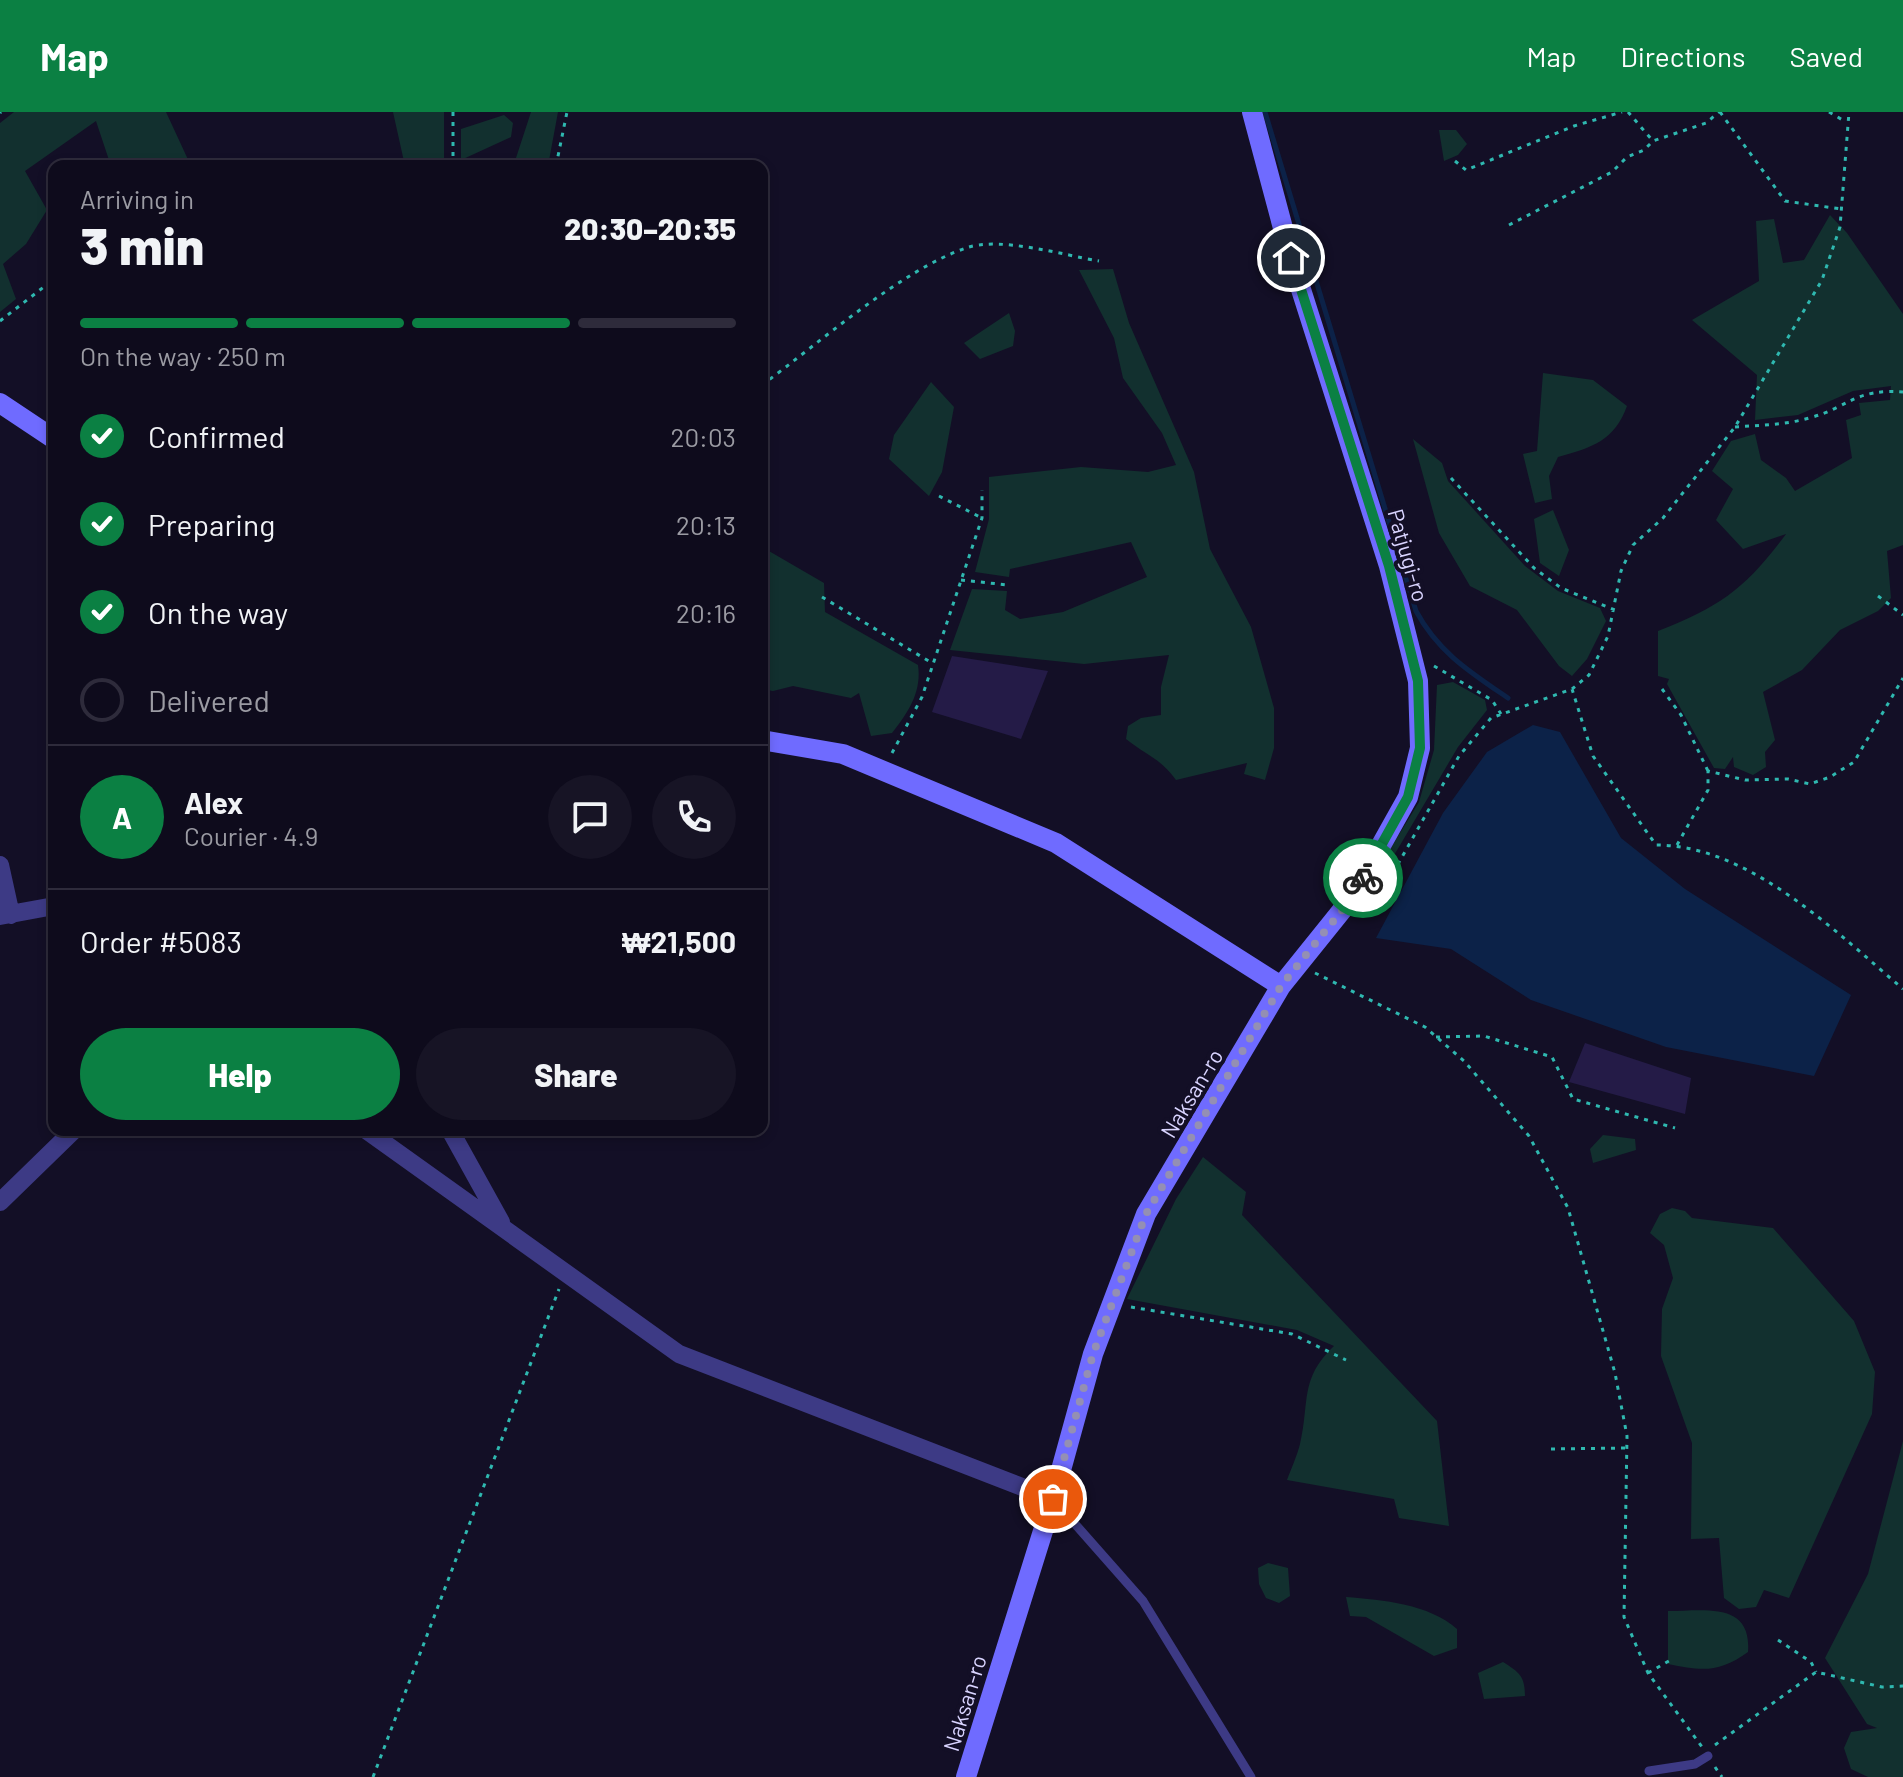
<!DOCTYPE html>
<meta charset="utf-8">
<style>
:root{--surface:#0e0b1c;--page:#171425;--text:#f1f3f6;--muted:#9b9ba3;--line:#2e2b3b;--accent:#0b8043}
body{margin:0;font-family:Barlow,sans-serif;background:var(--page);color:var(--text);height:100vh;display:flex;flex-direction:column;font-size:30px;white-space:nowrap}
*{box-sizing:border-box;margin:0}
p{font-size:26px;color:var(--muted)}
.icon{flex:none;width:44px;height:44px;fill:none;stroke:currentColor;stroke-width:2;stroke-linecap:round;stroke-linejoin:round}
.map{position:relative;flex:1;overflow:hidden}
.drawer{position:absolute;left:48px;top:48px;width:720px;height:976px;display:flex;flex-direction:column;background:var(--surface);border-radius:16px;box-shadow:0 4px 12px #0003,0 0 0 2px var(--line)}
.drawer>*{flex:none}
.pin{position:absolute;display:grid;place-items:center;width:68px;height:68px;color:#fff;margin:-34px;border:4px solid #fff;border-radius:50%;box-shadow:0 2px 8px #0007}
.courier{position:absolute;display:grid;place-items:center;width:80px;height:80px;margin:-40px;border:6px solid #0b8043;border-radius:50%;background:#fff;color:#222;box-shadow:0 2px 10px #0007}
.summary em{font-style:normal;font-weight:800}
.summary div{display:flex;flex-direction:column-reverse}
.summary{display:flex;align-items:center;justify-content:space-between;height:136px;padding:0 32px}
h1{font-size:52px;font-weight:800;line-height:60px}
.bar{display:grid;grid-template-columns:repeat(4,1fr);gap:12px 8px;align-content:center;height:96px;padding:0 32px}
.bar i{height:10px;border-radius:6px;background:var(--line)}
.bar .current{background:var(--accent)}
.bar p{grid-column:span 4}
.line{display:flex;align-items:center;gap:20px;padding:0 32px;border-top:2px solid var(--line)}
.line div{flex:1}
.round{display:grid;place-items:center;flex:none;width:84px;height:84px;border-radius:42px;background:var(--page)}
ol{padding:0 32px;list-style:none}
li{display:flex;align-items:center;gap:24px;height:88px}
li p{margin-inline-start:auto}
li .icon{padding:8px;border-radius:50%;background:var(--accent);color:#fff;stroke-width:4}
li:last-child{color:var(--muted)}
li i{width:44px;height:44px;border:4px solid var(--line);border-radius:50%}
.button{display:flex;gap:16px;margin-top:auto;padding:16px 32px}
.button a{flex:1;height:92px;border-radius:48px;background:var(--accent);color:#fff;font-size:32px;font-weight:800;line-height:92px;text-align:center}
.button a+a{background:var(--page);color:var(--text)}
header{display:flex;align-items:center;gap:48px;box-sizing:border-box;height:112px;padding:0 40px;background:var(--accent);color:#fff}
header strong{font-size:38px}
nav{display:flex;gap:44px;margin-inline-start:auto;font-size:28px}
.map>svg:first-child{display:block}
</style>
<header>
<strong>Map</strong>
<nav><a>Map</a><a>Directions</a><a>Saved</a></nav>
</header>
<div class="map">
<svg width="1903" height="1665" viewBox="0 0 1903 1665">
<rect width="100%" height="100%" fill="#130f26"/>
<!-- green -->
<path fill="#12302f" d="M14,0h152l25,54h-80l-15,-45 -71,50 22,39 -21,34 -23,20 13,35 -16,13v-189z
M393,0h51v54h-39z
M531,0h27l-10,54h-65l32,-5z
M504,3l9,8 -2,14 -50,23v-31z
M1439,18h17l11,14 -9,11 -14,6z
M1830,103l17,18 56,81v231l-16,6 4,47 -13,13 -38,19 -38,40 -39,22 12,48 -10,12 1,15 -13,8 -19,-8 -1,-10 -8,12 -11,-1 -47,-84 2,-5 -11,-3v-45c63,-25 87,-42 128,-97l-43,15 -27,-29 17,-31 -21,-18 19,-30 24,-7 6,26 25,18 9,13 57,-33 -6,-38 15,-5 -2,-12 31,-3 1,-14 -38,5 -55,24 -43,5 2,-45 -65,-55 67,-39 -3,-60 18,-2 9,44 21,-3z
M1113,157l16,54 65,149 16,77 41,78 23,81v40l-9,32 -21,-6 3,-11 -71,17c-17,-23 -29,-24 -50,-41l2,-13 13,-8 20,-3v-28l8,-32 -85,9 -134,-14 22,-61 35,2 -2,19 15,9 43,-7 84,-35 -16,-35 -121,27 -1,8 -34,-5 14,-53v-42l92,-10 67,5 28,-7 -14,-32 -39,-55 -9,-40 -35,-68z
M1009,201l6,18 -2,15 -33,13 -16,-16z
M1543,261l50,7 34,26c-12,34 -35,42 -69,51l-9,19 3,23 -17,4 -12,-49 14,-3z
M931,270l23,25 -12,65 -13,24 -40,-37 5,-24z
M1413,327l29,24 6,18 77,85 33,25 42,17 6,13 -19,38 -15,17 -13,-10 -42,-56 -47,-24 -31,-53z
M1553,398l16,40 -10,26 -19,-13 -6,-44z
M762,435l62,36 1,29 93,53c4,27 -10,48 -26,68l-21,3 -12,-43 -8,5 -58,-12 -20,5 -11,-2z
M1453,570l32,18 2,10 -29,37 -75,127 -12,6 48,-78 15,-52 3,-65z
M1603,1023l32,4 1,11 -43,13 -3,-14z
M1203,1045l43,35 -4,23 195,206 12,105 -50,-8 -5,-19 -107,-19c4,-11 10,-24 13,-36 10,-42 -1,-65 34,-98l-37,-16 -170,-31 49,-100z
M1672,1096l13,3 7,7 81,10 81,93 21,51 -3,42 -83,184 -25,-8 -8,17 -17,2 -15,-11 -5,-60 -28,1 1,-96 -31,-87 1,-47 11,-31 -9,-33 -14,-12 10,-19z
M1903,1329v336h-35l-17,-8 -7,-21 7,-16 26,-4 -10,-4 -42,-66 43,-84z
M1268,1451l20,5 2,28 -11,7 -13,-5 -7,-14 -1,-16z
M1346,1485c37,3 83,7 111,32v19l-23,8 -68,-39 -16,-1z
M1668,1499c36,0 84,-10 80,41 -29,21 -46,19 -80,12z
M1503,1550c16,10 22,14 22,34l-41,3 -6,-26z"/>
<!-- water -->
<path fill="#0c2248" d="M1533,613l27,7 61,106 64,51 166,106 -37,81 -148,-29 -135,-47 -80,-51 -75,-11 67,-125 44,-61z"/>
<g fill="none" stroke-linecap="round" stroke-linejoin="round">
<!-- stream -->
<path stroke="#0c2248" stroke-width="5" d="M1265,0l151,499c22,41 54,61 92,87"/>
</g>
<!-- building -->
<path fill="#241b47" d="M952,544l96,15 -27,68 -89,-27z
M1585,931l106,35 -6,36 -116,-32z"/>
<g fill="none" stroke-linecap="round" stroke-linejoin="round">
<!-- path -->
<path stroke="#2fb8b0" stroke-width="3" stroke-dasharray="4 6" stroke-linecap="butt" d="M453,0v54
M1628,0l25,29 53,-18 13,-11
M1720,0l65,89 56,8
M1829,0l17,10
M0,1l1,-1
M1455,49l11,9 108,-44 48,-14
M556,54l11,-54
M1509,113l103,-53 15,-15 17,-7 9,-9
M0,209l54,-42
M762,273c56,-41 139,-115 204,-137 34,-12 97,7 133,13
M1735,315c25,-2 50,-2 74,-9 39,-10 46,-30 94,-26
M1451,366l83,90 27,20 54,22
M939,384l43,22
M961,468l47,5
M1878,484l25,19
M822,485l110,66
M1434,554l58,34 9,14
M1572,577l21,67 63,89c93,0 180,87 247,144
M1662,577l19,26 27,56
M892,641l30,-56 60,-179v-28
M1677,733l31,-55v-19l37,9 43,-1 22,5 20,-7 24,-15 49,-84
M1380,776l9,-8 70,-124 32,-38 81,-29 17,-14 19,-39 13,-65 12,-26 30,-27 72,-91 87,-147 18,-53 9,-115
M1315,861l110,54 39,34 65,75 39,72 47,165 12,63 -3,181 24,56 54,74
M1436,925l48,-1 68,21 21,42 102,29
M1131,1195l161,27 54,26
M1551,1337l76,-1
M1778,1528l33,22 5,10
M1648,1561l26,-15
M1715,1633l101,-73 66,15 21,-1
M1715,1655l7,10
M373,1665l186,-488"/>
<!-- lane -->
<path stroke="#3d3a85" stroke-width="9" d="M1053,1387l90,102 108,176
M1649,1659l46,-7 13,-8"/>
<!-- street -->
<path stroke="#3d3a85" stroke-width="18" d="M0,753l11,50
M0,804l54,-10
M366,1018l313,224 374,145
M450,1018l51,92
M0,1090l74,-72"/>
<!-- secondary -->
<path stroke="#6f6bff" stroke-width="20" d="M0,291l54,36
M762,628l81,14 213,89 225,143
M966,1665l87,-278 40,-145 53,-140 135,-228 70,-87 57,-102 12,-49 -2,-67 -29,-115 -98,-308 -39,-146"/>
</g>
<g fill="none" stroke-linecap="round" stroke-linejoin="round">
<!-- done -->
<path stroke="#948fb3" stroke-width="8" stroke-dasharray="0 14.4" d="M1053,1387l40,-145 53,-140 135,-228 70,-87 12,-21"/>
<!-- route -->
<path stroke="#0b8043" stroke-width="10" d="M1291,146l98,308 29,115 2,67 -12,49 -45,81"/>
</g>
<g text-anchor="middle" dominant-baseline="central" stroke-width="8" stroke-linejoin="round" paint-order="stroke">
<!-- street labels -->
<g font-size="22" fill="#d9d4ff" stroke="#130f26">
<text transform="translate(1409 443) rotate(74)">Patjugi-ro</text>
<text transform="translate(1191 981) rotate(-59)">Naksan-ro</text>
<text transform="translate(964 1591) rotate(-73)">Naksan-ro</text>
</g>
</g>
</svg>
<div class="pin" style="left:1053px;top:1387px;background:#ea580c"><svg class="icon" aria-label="bag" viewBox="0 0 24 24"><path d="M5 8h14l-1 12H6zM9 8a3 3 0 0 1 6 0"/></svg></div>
<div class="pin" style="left:1291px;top:146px;background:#1f2937"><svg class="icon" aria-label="home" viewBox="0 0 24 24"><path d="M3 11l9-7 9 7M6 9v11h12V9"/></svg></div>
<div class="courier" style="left:1363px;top:766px"><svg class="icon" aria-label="bike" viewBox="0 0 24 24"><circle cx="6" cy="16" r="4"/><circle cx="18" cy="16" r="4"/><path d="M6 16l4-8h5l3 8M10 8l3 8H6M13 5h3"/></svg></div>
<section class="drawer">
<div class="summary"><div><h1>3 min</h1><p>Arriving in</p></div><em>20:30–20:35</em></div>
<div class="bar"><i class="current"></i><i class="current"></i><i class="current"></i><i></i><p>On the way · 250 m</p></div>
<ol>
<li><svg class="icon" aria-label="check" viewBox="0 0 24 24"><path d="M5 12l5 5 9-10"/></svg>Confirmed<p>20:03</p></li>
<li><svg class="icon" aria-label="check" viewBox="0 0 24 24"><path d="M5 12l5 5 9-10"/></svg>Preparing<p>20:13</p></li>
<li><svg class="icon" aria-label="check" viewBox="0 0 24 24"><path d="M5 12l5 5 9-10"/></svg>On the way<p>20:16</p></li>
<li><i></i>Delivered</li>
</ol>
<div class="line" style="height:144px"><b class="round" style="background:var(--accent);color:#fff">A</b><div><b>Alex</b><p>Courier · 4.9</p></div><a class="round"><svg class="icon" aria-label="chat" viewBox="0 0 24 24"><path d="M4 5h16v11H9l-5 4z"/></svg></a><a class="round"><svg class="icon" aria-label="phone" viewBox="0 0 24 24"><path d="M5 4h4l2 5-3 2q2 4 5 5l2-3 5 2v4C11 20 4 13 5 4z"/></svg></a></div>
<div class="line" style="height:104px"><div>Order #5083</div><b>₩21,500</b></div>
<div class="button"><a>Help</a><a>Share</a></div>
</section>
</div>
